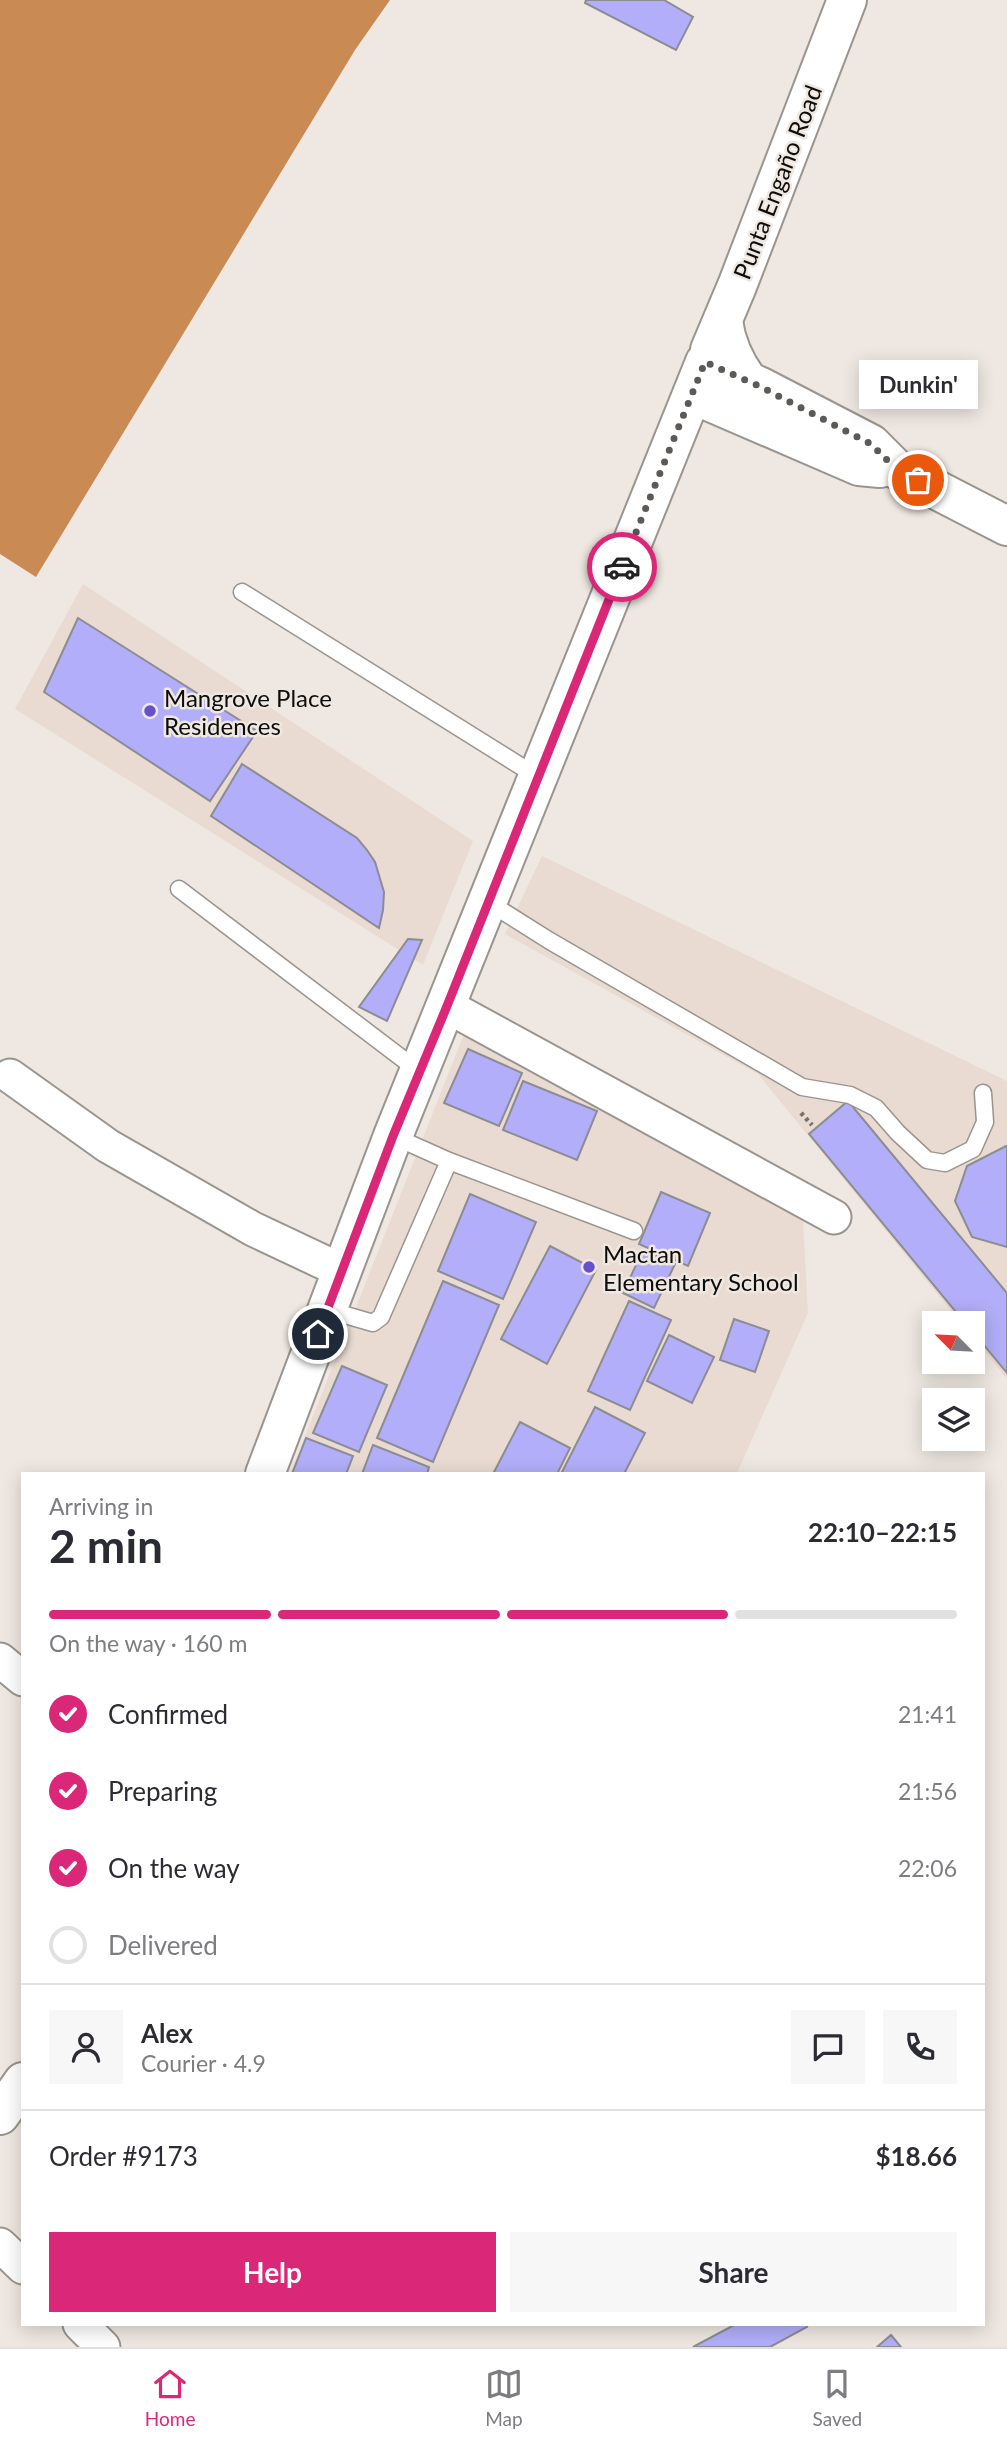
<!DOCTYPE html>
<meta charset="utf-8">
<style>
:root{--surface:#fff;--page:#f7f7f7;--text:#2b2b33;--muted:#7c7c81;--line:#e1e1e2;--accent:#db2777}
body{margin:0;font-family:Lato,sans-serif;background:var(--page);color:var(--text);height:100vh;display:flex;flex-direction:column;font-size:26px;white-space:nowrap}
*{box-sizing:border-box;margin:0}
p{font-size:23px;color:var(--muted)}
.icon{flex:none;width:38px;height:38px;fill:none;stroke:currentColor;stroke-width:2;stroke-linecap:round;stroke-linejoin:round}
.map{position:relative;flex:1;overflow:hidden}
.panel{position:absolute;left:21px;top:1472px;width:964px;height:854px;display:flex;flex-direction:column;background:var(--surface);border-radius:0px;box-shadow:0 4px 18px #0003}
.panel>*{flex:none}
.needle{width:46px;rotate:294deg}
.tools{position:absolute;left:922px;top:1311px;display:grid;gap:14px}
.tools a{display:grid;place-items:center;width:63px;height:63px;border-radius:0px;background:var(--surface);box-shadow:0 4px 18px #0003;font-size:35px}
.pin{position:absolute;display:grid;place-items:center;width:60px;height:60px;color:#fff;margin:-30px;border:4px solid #fff;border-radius:50%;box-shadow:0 2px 7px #0007}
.courier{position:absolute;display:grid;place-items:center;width:70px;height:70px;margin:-35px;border:5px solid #db2777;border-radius:50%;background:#fff;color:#222;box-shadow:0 2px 9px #0007}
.bubble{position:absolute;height:49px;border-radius:0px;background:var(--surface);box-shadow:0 4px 18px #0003;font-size:23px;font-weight:700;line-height:49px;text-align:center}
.overview em{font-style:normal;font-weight:700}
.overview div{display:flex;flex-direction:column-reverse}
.overview{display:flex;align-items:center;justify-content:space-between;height:119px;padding:0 28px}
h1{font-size:46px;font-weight:700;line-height:52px}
.bar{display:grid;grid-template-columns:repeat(4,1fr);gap:10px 7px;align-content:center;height:84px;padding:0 28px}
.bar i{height:9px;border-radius:5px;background:var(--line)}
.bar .on{background:var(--accent)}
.bar p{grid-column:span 4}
.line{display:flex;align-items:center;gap:18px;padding:0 28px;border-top:2px solid var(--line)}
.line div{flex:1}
.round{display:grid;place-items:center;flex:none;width:74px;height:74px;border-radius:0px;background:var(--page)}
ol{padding:0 28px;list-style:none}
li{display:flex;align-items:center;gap:21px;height:77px}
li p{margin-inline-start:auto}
li .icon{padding:7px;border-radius:50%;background:var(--accent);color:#fff;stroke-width:4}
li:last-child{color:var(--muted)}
li i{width:38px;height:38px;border:4px solid var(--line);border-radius:50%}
.button{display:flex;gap:14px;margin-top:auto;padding:14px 28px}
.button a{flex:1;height:80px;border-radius:0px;background:var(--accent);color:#fff;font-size:28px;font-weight:700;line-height:80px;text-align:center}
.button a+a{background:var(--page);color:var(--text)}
.dock{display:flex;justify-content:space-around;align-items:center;height:98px;border-top:2px solid var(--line);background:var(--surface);font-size:19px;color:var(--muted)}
.dock a{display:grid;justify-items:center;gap:4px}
.dock .on{color:var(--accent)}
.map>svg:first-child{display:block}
</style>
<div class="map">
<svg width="1007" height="2347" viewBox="0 0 1007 2347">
<rect width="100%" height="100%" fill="#efe8e2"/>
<!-- built -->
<path fill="#e9dbd1" d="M83,584l390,257 -50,124 -408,-256z
M542,856l465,225v298l-34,-42v-14h-12l-203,-249 -253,-140z
M466,1029l337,192 5,92 -71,160 -447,1z"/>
<!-- water -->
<path fill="#ca8a54" d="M0,0h390l-35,50 -319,527 -36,-23z"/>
<!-- building -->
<path fill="#b2aef9" stroke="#8c8c93" stroke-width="2" d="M586,0h78l29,17 -17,33 -91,-47z
M78,618l179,113 -47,70 -166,-109z
M242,764l115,74 10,12 8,12 9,30 -1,18 -4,18 -168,-112z
M408,939l14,1 -35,81 -28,-14z
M468,1049l54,24 -23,53 -55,-23z
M523,1081l74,30 -20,49 -74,-30z
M848,1101l159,192v80l-34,-41v-9h-8l-156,-189z
M1006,1146h1v101l-35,-10 -17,-36 12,-35z
M661,1192l49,21 -22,53 -49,-22z
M470,1194l66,28 -33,77 -65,-28z
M550,1246l46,24 -49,94 -46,-25z
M643,1250l32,14 -21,44 -31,-15z
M443,1281l56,24 -66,157 -56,-24z
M629,1301l42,19 -41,90 -42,-19z
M734,1319l35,12 -14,41 -35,-12z
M669,1335l45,22 -22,46 -45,-22z
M342,1366l45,19 -28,67 -46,-19z
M595,1407l50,26 -21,41h-63z
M520,1422l50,26 -13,26h-64z
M306,1438l47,18 -7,18h-54z
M373,1445l56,22 -2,7h-65z
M736,2324h69l2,3 -37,20h-77z
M891,2335l10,12h-24z"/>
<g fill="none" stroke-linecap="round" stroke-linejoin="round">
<!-- service casing -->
<g stroke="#9a948f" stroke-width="19">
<path id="service" d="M242,592l296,185
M179,889l241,183
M488,902l62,39 252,146 48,8 26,13 22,25 29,27 18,3 28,-14 12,-27 -2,-29
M393,1136l56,25 185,70
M328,1310l45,13 8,-6 68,-156"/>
</g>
<!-- minor casing -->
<g stroke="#9a948f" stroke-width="37">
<path id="minor" d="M447,1006l387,211
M10,1076l98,70 145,83 89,42
M0,1660l23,19
M0,2245l23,22
M80,2324l23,23"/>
</g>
<!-- tertiary casing -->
<g stroke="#9a948f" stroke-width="42">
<path id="tertiary" d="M710,350l27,-64 110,-286"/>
</g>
<!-- primary casing -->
<g stroke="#9a948f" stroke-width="42">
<path id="primary" d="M723,321c3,23 11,41 25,60
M692,394l167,72 21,2
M265,1474l128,-338 312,-774 56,25 110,57 25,25 111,57
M0,2115l23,-33"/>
</g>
<!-- path -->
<path stroke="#75716d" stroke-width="4.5" stroke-dasharray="3.5 3.5" stroke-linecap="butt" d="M801,1113l11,12"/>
<!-- service -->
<use href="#service" stroke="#fff" stroke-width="16"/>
<!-- minor -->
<use href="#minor" stroke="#fff" stroke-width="33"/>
<!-- tertiary -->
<use href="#tertiary" stroke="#fff" stroke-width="38"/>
<!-- primary -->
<use href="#primary" stroke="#fff" stroke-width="38"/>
</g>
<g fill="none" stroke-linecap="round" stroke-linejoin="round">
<!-- done -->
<path stroke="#5d5956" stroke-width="7" stroke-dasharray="0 12.6" d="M622,567l83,-205 56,25 110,57 25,25 22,11"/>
<!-- route -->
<path stroke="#db2777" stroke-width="9" d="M318,1334l75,-198 54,-130 175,-439"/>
</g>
<!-- markers -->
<g fill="#6651ca" stroke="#efe8e2" stroke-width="2.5">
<circle cx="150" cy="711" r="7"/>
<circle cx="589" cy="1267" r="7"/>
</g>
<g text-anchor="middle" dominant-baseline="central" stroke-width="5" stroke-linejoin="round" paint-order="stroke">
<!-- street labels -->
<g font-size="24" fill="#0e0c0a" stroke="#efe8e2">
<text transform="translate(777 182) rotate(-69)">Punta Engaño Road</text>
</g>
<!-- poi labels -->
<g font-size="24" fill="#0e0c0a" stroke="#efe8e2" text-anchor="start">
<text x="164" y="697">Mangrove Place<tspan x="164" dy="28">Residences</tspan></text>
<text x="603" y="1253">Mactan<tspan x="603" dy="28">Elementary School</tspan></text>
</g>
</g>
</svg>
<div class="tools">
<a><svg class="needle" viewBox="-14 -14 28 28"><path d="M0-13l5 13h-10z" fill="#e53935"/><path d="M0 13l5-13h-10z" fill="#7c7c81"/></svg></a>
<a><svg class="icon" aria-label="layers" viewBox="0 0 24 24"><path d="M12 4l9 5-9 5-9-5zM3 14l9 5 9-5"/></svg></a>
</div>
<div class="pin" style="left:918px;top:480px;background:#ea580c"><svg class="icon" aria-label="bag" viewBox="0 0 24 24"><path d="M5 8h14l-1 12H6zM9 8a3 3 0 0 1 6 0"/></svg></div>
<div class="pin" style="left:318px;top:1334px;background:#1f2937"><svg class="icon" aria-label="home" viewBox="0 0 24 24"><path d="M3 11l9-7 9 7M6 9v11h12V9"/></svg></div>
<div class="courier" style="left:622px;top:567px"><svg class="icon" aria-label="car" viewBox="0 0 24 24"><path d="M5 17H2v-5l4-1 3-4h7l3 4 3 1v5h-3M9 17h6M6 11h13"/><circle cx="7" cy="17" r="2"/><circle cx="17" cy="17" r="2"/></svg></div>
<div class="bubble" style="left:859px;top:360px;width:119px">Dunkin'</div>
<section class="panel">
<div class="overview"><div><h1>2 min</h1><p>Arriving in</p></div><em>22:10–22:15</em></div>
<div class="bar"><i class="on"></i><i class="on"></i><i class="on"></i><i></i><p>On the way · 160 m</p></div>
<ol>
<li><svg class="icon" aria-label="check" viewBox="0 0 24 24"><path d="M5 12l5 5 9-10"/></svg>Confirmed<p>21:41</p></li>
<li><svg class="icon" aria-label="check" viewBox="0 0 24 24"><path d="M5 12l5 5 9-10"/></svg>Preparing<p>21:56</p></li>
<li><svg class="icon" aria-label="check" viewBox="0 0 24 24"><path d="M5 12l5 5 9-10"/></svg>On the way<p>22:06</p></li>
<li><i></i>Delivered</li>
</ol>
<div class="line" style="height:126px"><a class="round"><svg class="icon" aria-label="person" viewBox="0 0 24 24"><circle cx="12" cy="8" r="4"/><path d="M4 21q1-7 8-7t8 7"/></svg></a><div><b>Alex</b><p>Courier · 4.9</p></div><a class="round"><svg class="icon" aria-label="chat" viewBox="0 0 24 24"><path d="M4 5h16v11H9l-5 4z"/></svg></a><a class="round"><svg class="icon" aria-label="phone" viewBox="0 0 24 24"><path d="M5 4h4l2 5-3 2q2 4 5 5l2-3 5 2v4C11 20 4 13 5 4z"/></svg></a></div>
<div class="line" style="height:91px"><div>Order #9173</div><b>$18.66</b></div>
<div class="button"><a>Help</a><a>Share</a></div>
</section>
</div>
<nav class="dock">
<a class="on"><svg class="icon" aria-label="home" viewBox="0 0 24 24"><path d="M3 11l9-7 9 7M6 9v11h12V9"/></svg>Home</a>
<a><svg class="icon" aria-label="map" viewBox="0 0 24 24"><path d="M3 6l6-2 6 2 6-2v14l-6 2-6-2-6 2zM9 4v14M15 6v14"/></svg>Map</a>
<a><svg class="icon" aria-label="saved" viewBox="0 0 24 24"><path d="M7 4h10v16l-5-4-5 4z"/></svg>Saved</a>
</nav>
